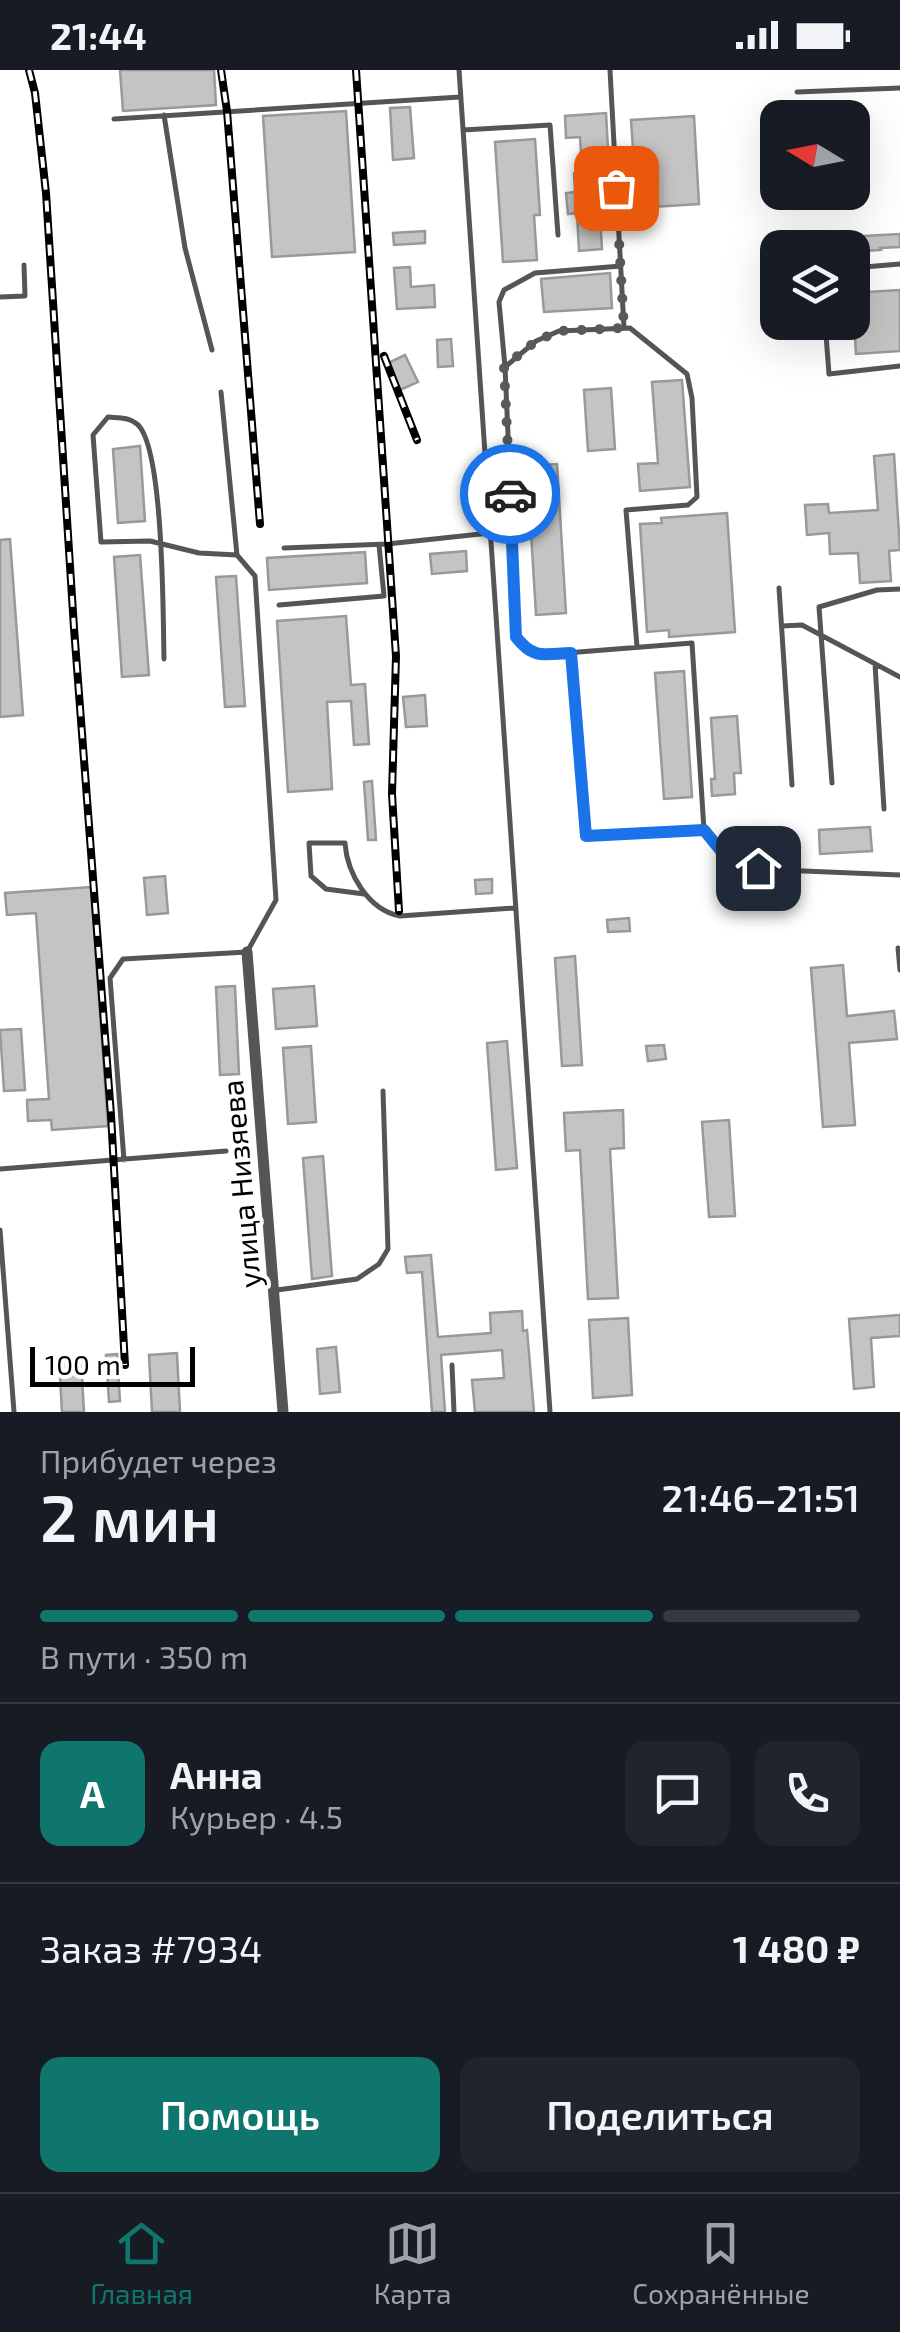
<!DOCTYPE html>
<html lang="ru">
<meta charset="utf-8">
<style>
:root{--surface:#171b24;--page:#20242c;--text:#f1f3f6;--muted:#9ea1a6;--line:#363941;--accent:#0f766e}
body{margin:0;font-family:"Exo 2",sans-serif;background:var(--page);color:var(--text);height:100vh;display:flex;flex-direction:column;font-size:38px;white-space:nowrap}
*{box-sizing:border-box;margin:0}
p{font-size:32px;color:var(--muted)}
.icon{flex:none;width:55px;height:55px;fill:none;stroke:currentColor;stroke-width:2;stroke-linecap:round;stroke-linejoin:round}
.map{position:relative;height:1342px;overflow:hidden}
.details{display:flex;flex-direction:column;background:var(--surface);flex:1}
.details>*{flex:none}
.needle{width:65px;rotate:280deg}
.tools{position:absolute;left:760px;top:30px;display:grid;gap:20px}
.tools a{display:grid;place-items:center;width:110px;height:110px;border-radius:20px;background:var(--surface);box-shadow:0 10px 40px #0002;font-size:50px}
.scale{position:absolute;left:30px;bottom:25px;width:165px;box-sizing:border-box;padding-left:10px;border:5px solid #000;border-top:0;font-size:28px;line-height:35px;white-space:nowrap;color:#000;-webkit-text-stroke:8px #fff;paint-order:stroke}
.pin{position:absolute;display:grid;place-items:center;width:85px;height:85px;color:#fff;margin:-42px;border-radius:20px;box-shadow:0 5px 15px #0006}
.courier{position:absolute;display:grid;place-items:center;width:100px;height:100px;margin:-50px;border:8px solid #1a73e8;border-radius:50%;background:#fff;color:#222;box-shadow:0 2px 12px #0007}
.head em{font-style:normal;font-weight:600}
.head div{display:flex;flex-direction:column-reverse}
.head{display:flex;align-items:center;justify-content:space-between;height:170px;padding:0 40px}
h1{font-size:65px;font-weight:600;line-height:75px}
.bar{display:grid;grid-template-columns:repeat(4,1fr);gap:15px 10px;align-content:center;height:120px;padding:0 40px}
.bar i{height:12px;border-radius:8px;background:var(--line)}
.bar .selected{background:var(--accent)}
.bar p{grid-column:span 4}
.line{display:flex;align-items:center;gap:25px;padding:0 40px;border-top:2px solid var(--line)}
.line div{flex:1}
.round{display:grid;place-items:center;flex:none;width:105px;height:105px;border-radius:20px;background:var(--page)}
.primary-button{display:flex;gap:20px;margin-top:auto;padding:20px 40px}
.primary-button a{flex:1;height:115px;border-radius:20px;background:var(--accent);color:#fff;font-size:40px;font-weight:600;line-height:115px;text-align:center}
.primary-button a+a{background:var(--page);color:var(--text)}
.status{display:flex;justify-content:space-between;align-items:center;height:70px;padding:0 50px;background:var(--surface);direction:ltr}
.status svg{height:28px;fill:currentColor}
.dock{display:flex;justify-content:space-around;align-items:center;height:140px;border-top:2px solid var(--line);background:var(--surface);font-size:28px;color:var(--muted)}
.dock a{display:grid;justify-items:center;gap:5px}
.dock .selected{color:var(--accent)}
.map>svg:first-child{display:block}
</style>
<div class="status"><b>21:44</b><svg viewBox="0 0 49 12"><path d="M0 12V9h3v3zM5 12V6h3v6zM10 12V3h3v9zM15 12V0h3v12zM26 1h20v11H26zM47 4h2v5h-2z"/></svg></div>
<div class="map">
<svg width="900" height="1342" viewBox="0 0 900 1342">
<rect width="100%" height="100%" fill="#fff"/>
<!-- building -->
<path fill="#c4c4c4" stroke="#999" stroke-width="2.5" d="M120,0h94l2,35 -93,6z
M410,37l4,51 -21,2 -3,-52z
M346,41l9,141 -83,5 -9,-141z
M606,43l3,54 -12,1 5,81 -23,2 -2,-38 -9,1 -2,-21 9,-1 -1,-19 8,-1 -2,-35 -14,1 -1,-22z
M694,46l5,88 -62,4 -6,-88z
M535,69l5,76h-6l3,45 -34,2 -8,-120z
M425,161v12l-31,2 -1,-12z
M900,164v13l-20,1 1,2 -29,2v-4h-23l-1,-10z
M410,197l1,20 23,-2 1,22 -38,2 -3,-41z
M610,203l2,35 -68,4 -3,-33z
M900,220v61l-44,3 -4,-61z
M451,269l2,27 -15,1 -1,-27z
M405,285l13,27 -18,8 -12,-27z
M682,310l8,107 -50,4 -2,-27 20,-1 -6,-81z
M611,318l4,61 -27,2 -4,-61z
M140,376l5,75 -27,2 -5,-74z
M894,384l6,96 -11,1 2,30 -31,2 -2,-30 -28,1 -1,-21 -22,2 -2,-30 23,-1 1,9 49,-3 -4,-54z
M557,394l9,149 -30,2 -9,-149z
M727,443l8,119 -66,5v-7l-22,2 -7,-108 22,-1 -1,-5z
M10,469l13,176 -23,2v-177z
M466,481l1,20 -35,3 -2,-20z
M365,482l2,31 -98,7 -2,-32z
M140,485l9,120 -27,2 -8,-120z
M236,506l9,130 -20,1 -9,-130z
M346,546l5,69 14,-1 4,60 -15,1 -3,-44 -24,1 5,87 -44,3 -11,-171z
M684,601l8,126 -28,2 -9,-126z
M425,625l2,31 -21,1 -3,-30z
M737,646l4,57h-7l1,21 -23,2 -1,-17h4l-4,-61z
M372,711l4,59h-8l-4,-58z
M870,757l2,24 -52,3 -1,-24z
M165,806l3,37 -21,2 -3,-37z
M492,809v14l-16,1 -1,-14z
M91,817l17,239 -56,4 -1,-10 -23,1 -1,-21 22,-1 -13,-186 -29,2 -2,-22z
M629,848l1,13 -22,1 -1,-12z
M575,886l7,109 -20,1 -7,-108z
M843,895l4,51 47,-5 3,28 -48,4 6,82 -32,2 -12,-159z
M235,916l4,88 -19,1 -4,-88z
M314,916l3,40 -41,3 -3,-40z
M21,959l4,61 -21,1 -4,-61z
M507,971l10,127 -21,2 -9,-127z
M664,975l2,14 -18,2 -2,-15z
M311,976l5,76 -28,2 -5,-76z
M623,1040l1,38 -14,1 8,149 -30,1 -8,-149 -14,1 -2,-38z
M729,1050l6,96 -26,1 -7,-95z
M323,1086l9,120 -20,3 -9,-121z
M431,1185l7,82 53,-4 -1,-20 32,-2 1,20 4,-1 7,82h-59l-3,-32 32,-2 -2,-28 -61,5 4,57h-13l-10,-140 -15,1 -2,-16z
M900,1245v21l-29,2 3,49 -20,2 -5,-70z
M628,1248l4,77 -39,3 -4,-78z
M336,1277l4,45 -20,2 -3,-45z
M177,1283l3,59h-28l-3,-57z
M117,1284l3,47 -11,1 -3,-47z
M81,1289l3,53h-22l-3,-52z"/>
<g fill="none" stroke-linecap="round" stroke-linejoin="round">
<!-- lane -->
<path stroke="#555" stroke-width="5" d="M459,0l91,1342
M610,0l14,258
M797,22l103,-4
M164,45l21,133 27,102
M114,49l346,-22
M463,60l87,-5 8,110
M621,196l-86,7 -31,17 -5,12 6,65 12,270 10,14 14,4 151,-12 12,187
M852,198l48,-4
M0,227l25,-1 -1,-31
M825,252l4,52 71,-8
M505,297l31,-26 23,-10 71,-3 57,46 5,24 5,99 -9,8 -62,5 11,137
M221,322l16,163
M284,478l103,-4 103,-11
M779,518l13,197
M279,535l105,-9 -5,-51
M782,556l20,-1 98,52
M571,583l15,183 118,-6 31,38 165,7
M875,594l9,145
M832,713l-13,-176 58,-17 23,-1
M364,824l-38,-5 -15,-13 -2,-33h36c2,30 23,67 55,73l114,-8
M898,878l2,22
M124,1090l-14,-182 13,-19 124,-7 29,-52 -21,-324 -18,-21 -38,-2 -49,-12 -49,1 -8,-107 15,-18c10,1 21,0 29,7 27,22 26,195 27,235
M0,1099l226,-18
M0,1160l14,182
M277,1220l80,-11 22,-15 9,-15 -5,-158
M452,1295l2,47"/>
<!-- street -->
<path stroke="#555" stroke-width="11" d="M247,882l36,460"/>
<!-- rail casing -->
<g stroke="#000" stroke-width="8">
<path id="rail" d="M29,0l6,23 11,100 28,435 37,487 14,250
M221,0l6,41 33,413
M356,0l40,586 -4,138 7,117
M384,286l33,84"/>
</g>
<!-- rail -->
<use href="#rail" stroke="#fff" stroke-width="4" stroke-dasharray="11" stroke-linecap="butt"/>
</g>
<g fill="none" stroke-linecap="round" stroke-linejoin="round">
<!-- done -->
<path stroke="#595959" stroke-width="10" stroke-dasharray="0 18" d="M510,424l-6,-127 32,-26 24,-10 64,-3 -8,-140"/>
<!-- route -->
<path stroke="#1a73e8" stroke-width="12" d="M510,424l6,143c18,23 28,17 55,16l15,183 118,-6 31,38h23"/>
</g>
<g text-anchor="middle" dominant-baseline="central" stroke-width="8" stroke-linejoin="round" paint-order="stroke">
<!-- street labels -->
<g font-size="30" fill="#000" stroke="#fff">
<text transform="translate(240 1114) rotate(-95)">улица Низяева</text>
</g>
</g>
</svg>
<div class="tools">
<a><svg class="needle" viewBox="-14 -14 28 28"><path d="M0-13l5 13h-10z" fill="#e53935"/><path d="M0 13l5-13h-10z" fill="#9ea1a6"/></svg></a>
<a><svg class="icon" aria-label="layers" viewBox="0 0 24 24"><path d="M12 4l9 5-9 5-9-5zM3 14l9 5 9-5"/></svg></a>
</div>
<div class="scale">100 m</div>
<div class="pin" style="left:616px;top:118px;background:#ea580c"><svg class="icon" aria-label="bag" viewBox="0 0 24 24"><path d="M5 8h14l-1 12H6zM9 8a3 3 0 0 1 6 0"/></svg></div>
<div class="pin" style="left:758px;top:798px;background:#1f2937"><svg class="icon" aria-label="home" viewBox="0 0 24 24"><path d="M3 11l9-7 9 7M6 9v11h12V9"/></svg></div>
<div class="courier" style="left:510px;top:424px"><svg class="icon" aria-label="car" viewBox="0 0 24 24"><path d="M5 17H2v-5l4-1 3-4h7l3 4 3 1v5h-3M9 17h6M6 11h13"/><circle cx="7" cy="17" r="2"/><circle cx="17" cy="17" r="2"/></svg></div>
</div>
<section class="details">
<div class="head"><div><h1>2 мин</h1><p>Прибудет через</p></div><em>21:46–21:51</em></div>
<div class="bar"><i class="selected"></i><i class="selected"></i><i class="selected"></i><i></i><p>В пути · 350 m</p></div>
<div class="line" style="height:180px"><b class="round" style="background:var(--accent);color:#fff">А</b><div><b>Анна</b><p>Курьер · 4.5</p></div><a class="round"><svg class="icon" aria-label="chat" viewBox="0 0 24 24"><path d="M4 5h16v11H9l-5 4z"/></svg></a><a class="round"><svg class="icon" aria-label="phone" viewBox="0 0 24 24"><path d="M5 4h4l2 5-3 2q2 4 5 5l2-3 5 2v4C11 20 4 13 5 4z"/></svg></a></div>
<div class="line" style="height:130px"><div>Заказ #7934</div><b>1 480 ₽</b></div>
<div class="primary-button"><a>Помощь</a><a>Поделиться</a></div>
</section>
<nav class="dock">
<a class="selected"><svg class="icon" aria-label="home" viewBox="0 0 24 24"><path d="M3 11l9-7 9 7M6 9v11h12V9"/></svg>Главная</a>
<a><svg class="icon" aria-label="map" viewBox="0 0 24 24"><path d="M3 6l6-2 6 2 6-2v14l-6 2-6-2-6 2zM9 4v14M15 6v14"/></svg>Карта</a>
<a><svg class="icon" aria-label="saved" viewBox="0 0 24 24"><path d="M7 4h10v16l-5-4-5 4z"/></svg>Сохранённые</a>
</nav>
